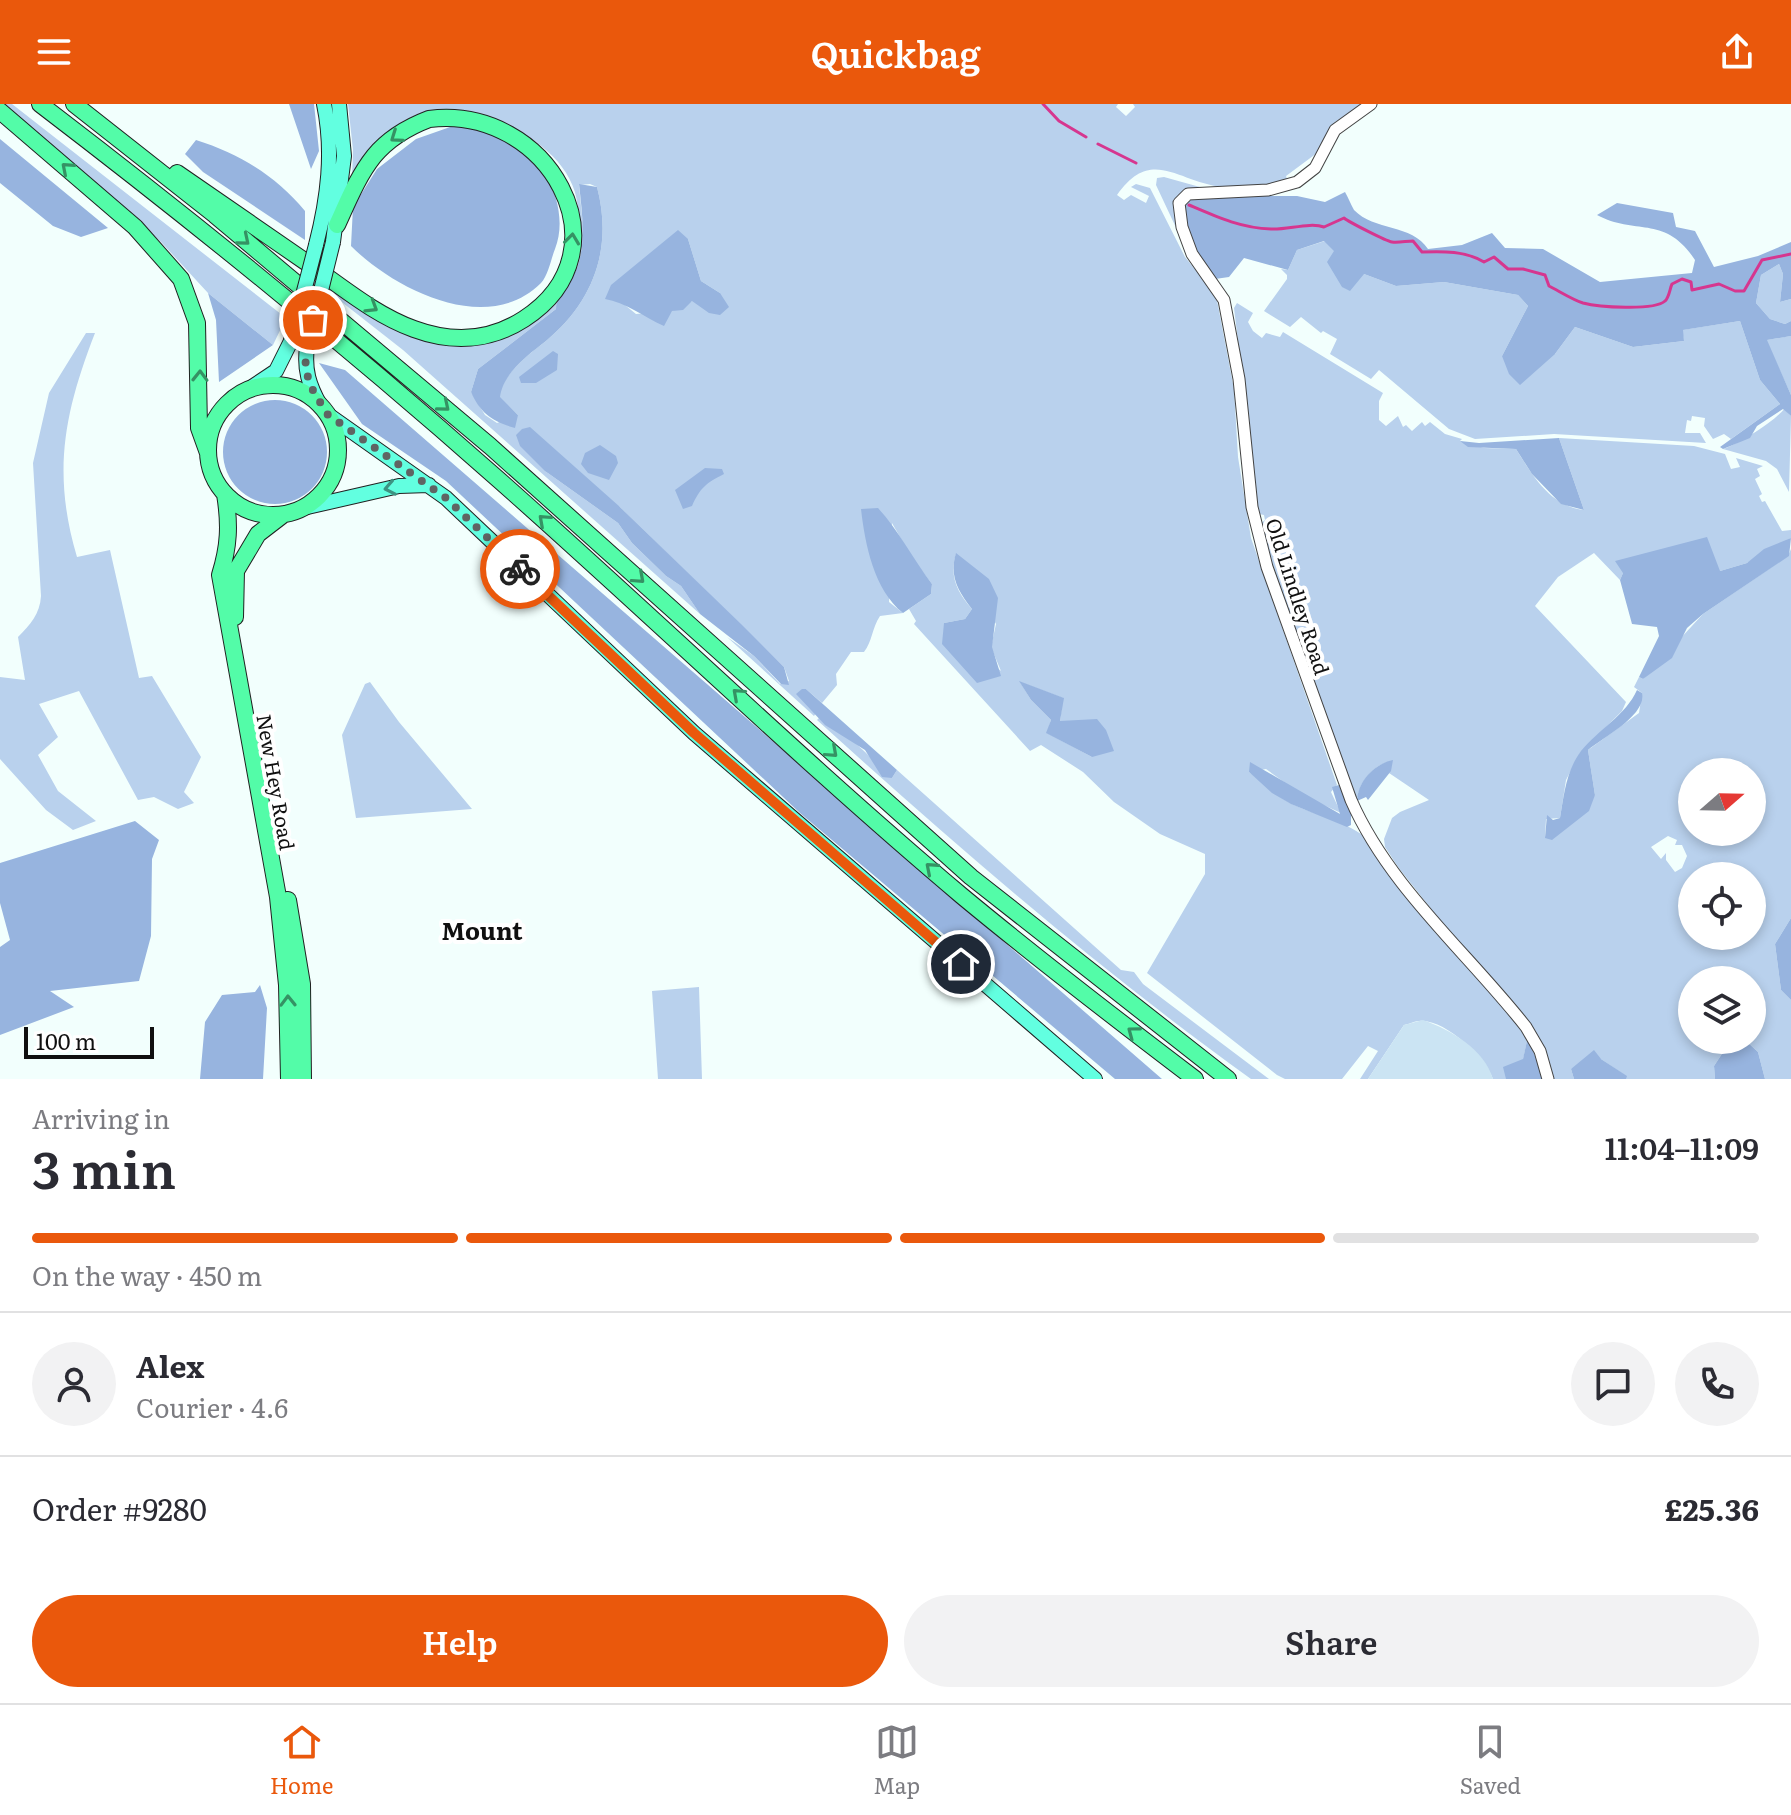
<!DOCTYPE html>
<meta charset="utf-8">
<style>
:root{--surface:#fff;--page:#f2f2f3;--text:#2b2b33;--muted:#7c7c81;--line:#e1e1e2;--accent:#ea580c}
body{margin:0;font-family:Literata,serif;background:var(--page);color:var(--text);height:100vh;display:flex;flex-direction:column;font-size:30px;white-space:nowrap}
*{box-sizing:border-box;margin:0}
p{font-size:26px;color:var(--muted)}
.icon{flex:none;width:44px;height:44px;fill:none;stroke:currentColor;stroke-width:2;stroke-linecap:round;stroke-linejoin:round}
.map{position:relative;height:975px;overflow:hidden}
.panel{display:flex;flex-direction:column;background:var(--surface);flex:1}
.panel>*{flex:none}
.needle{width:52px;rotate:70deg}
.buttons{position:absolute;left:1678px;top:654px;display:grid;gap:16px}
.buttons a{display:grid;place-items:center;width:88px;height:88px;border-radius:50%;background:var(--surface);box-shadow:0 4px 12px #0003;font-size:40px}
.scale{position:absolute;left:24px;bottom:20px;width:130px;box-sizing:border-box;padding-left:8px;border:4px solid #101010;border-top:0;font-size:22px;line-height:28px;white-space:nowrap;color:#101010;-webkit-text-stroke:6px #fff;paint-order:stroke}
.pin{position:absolute;display:grid;place-items:center;width:68px;height:68px;color:#fff;margin:-34px;border:4px solid #fff;border-radius:50%;box-shadow:0 2px 8px #0007}
.courier{position:absolute;display:grid;place-items:center;width:80px;height:80px;margin:-40px;border:6px solid #ea580c;border-radius:50%;background:#fff;color:#222;box-shadow:0 2px 10px #0007}
.head em{font-style:normal;font-weight:600}
.head div{display:flex;flex-direction:column-reverse}
.head{display:flex;align-items:center;justify-content:space-between;height:136px;padding:0 32px}
h1{font-size:52px;font-weight:600;line-height:60px}
.bar{display:grid;grid-template-columns:repeat(4,1fr);gap:12px 8px;align-content:center;height:96px;padding:0 32px}
.bar i{height:10px;border-radius:6px;background:var(--line)}
.bar .active{background:var(--accent)}
.bar p{grid-column:span 4}
.line{display:flex;align-items:center;gap:20px;padding:0 32px;border-top:2px solid var(--line)}
.line div{flex:1}
.round{display:grid;place-items:center;flex:none;width:84px;height:84px;border-radius:42px;background:var(--page)}
.primary-button{display:flex;gap:16px;margin-top:auto;padding:16px 32px}
.primary-button a{flex:1;height:92px;border-radius:48px;background:var(--accent);color:#fff;font-size:32px;font-weight:600;line-height:92px;text-align:center}
.primary-button a+a{background:var(--page);color:var(--text)}
header{display:flex;justify-content:space-between;align-items:center;height:104px;padding:0 32px;background:var(--accent);color:#fff;font-size:36px;font-weight:600}
.menu{display:flex;justify-content:space-around;align-items:center;height:112px;border-top:2px solid var(--line);background:var(--surface);font-size:22px;color:var(--muted)}
.menu a{display:grid;justify-items:center;gap:4px}
.menu .active{color:var(--accent)}
.map>svg:first-child{display:block}
</style>
<header><svg class="icon" aria-label="menu" viewBox="0 0 24 24"><path d="M4 6h16M4 12h16M4 18h16"/></svg>Quickbag<svg class="icon" aria-label="share" viewBox="0 0 24 24"><path d="M12 15V3M7 8l5-5 5 5M5 13v7h14v-7"/></svg></header>
<div class="map">
<svg width="1791" height="975" viewBox="0 0 1791 975">
<rect width="100%" height="100%" fill="#f2fffd"/>
<!-- green -->
<path fill="#b9d1ed" fill-rule="evenodd" d="M5,0h7l274,214 -13,27 -65,-52 -47,-51z
M348,0h770l-2,3 10,9 9,-9 -2,-3h232l-30,18 -18,31 -31,23 2,6c-20,4 -44,8 -64,5 -46,-4 -72,-42 -107,8l7,5 7,-5 15,8 3,-7 -18,-9 5,-3 14,4 35,69 31,38 18,94 4,68 13,81 86,247 -6,7 10,21 -39,-18 -36,-26 -17,3c15,11 27,25 45,33 22,10 56,18 73,34l161,197 -5,24 -17,19h-13c-7,-21 -47,-58 -70,-58 -6,-1 -13,3 -19,4l-36,54h-8l18,-28 -10,-5 -26,33h-57l-8,-4 -130,-102 58,-99v-20l-45,-20 -46,-32 -31,-30 -42,-27 -11,6 -116,-127 2,-3 -7,-12 22,-15 1,-10 -20,-26 -20,-35 -3,79 14,11 -23,3c-8,12 -8,26 -16,36h-13l-15,22 1,11 -15,18 -16,-14 -9,5 19,19 -2,3 -87,-79 27,19 26,28 9,-3 -5,-14 -164,-160 -75,-36 73,52 14,20 34,33 15,10 19,28 -297,-264 -74,-58 2,-8 118,58 95,-35c8,-21 33,-71 34,-91 3,-69 -92,-112 -154,-103 -17,8 -56,51 -72,66l1,-29zM590,80l7,3c16,61 -3,114 -51,154 -18,14 -43,32 -47,56l19,18 -21,8 -12,-8 -14,-23 7,-23 78,-60 6,-16 7,-7 9,-21 6,-28 -5,-52zM688,135l13,42 19,12 -28,8 -20,10 -36,3 -16,-13zM956,450l40,70 -5,23 10,24 -57,-48 21,-4 7,-10c-15,-17 -23,-33 -16,-55zM1020,578l43,16 -3,23 13,1 19,35 -45,-24 4,-13 -20,-20z
M1164,73l43,12 -23,3 3,59 -31,-66 1,-7z
M1325,137l39,33 32,12 48,-4 74,13 10,11 -26,50 53,-2 20,-27 58,20 51,-6 -2,-11 58,-9 20,59 20,24 -49,35 -7,-5 -11,5 -9,-13 1,-8 -13,-2 -1,5 -4,-1 -2,13h15l6,10 -152,-9 -79,5 -26,-10 -70,-59 -8,9 -41,-25 7,-15 -14,-8 -2,2 -20,-16 -11,10 -26,-16 23,-32v-4l-6,-6 7,1 9,-20z
M1779,160l4,10 -3,28 11,-3v22l-6,3 -15,-5 -14,-16 5,-28z
M1237,199l16,10 -5,9 5,9 9,7 4,-5 14,4 3,-5 100,61 -4,8v19l7,6 12,-10 5,11 3,-2 6,6 10,-9 3,4 5,-4 15,12 17,5 -2,2 24,7 32,1c17,27 34,57 68,61l-25,-72 135,8 31,8 6,15 9,-2 -4,-9 27,8 -6,3 3,7 -5,3 7,15 -3,2 3,6 3,-1 17,30 9,-1v8l-44,25 -27,8 -97,2 -3,7 -26,-27 -36,24 -23,29 91,96 -4,9 -42,42 -14,27 -6,38 -14,1 -1,18 50,-42 -7,-45 51,-37 3,-20 -8,-6 5,-10 4,2 60,-65 85,-58 3,-7v369l-16,26 6,46 10,10v79h-26l-7,-27 -13,-12h7v-60h-60v60h39l-17,26 1,13h-89v-3l-25,-17 -30,10 3,10h-22l-5,-23 -149,-189 -13,-20 -1,-8 8,-21 8,-6 29,-12 -40,-27 3,-12c-18,3 -33,20 -35,40 -35,-91 -72,-183 -97,-277l5,-4 -1,-5 -5,-1 -25,-206zM1692,668h60v60h-60zM1668,732l9,4 -2,5h7l5,11 -5,12 -7,4 -9,-12v-7l-5,6 -10,-12zM1692,772h60v60h-60z
M86,229h9c-31,80 -43,140 -18,224l33,-7 29,128 13,-2 49,81 -17,35 10,11 -16,6 -24,-12 -16,3 -59,-109 -40,13 19,33 -20,18 20,36 38,30 -23,9 -27,-20 -46,-51v-82l25,3 -7,-43c12,-12 22,-23 23,-41l-8,-133 16,-70z
M1791,232v59l-25,-55z
M1784,305l7,7 -2,76 -12,-23 -11,-8 -43,-12c14,-4 53,-29 61,-40z
M370,578l29,40 73,87 -116,9 -14,-83 23,-51z
M819,614c10,11 21,13 31,21 16,12 27,26 42,39l5,-8 224,200 13,2 9,12 126,95h-18c-153,-110 -295,-233 -434,-359z
M699,883l3,92h-44l-6,-88z"/>
<!-- forest -->
<path fill="#97b4df" d="M289,0h25l5,47 -8,18z
M453,22c13,2 29,2 42,6 45,13 77,74 60,117 -4,10 -7,27 -14,34 -54,54 -147,6 -190,-37l2,-39 24,-38 39,-30z
M0,35l108,89 -27,9 -28,-11 -53,-43z
M196,36c44,14 80,36 109,71v29l-102,-68 -18,-18z
M579,80l18,3c16,61 -3,114 -51,154 -18,14 -43,32 -46,56l18,18 -3,13c-22,-6 -35,-15 -44,-36l7,-23 78,-60c1,-16 17,-27 22,-44 8,-26 4,-53 1,-81z
M1345,88c3,5 6,13 9,18 20,21 58,14 74,39l34,-4 30,-12 13,15 38,1 57,33 92,-9 3,-13c-30,-46 -59,-24 -98,-45l20,-12 56,10 3,14 19,4 19,36 44,-11 33,-14v57l-11,3 3,-28 -4,-10 -18,11 -5,28 14,16 15,5 6,-3v15l-24,4 24,55v21l-8,-7 -26,17 -7,12 -27,11 -3,-2 60,-43 -20,-24 -20,-59 -57,9 1,11 -51,6 -58,-20 -20,27 -35,31 -11,-11 -7,-18 26,-50 -10,-11 -74,-13 -48,4 -32,-12 -14,17 -8,-4 -15,-25 7,-11 -10,-10 -27,9 -9,20 -44,-12 -15,19 -14,2 -37,-49 3,-20 11,-14h105l28,6z
M678,126l10,9 13,42 19,12 9,14 -9,8 -11,-2 -17,-12 -9,9 -11,1 -8,15c-20,-9 -39,-24 -59,-27l6,-14z
M208,189l65,52 -54,37 -3,-62z
M553,247l5,3 -1,16 -21,13h-15l-2,-6z
M319,259l26,7 817,709h-47l-315,-266 -354,-332 -84,-57z
M223 348a52 52 0 1 1 104 0a52 52 0 1 1-104 0Z
M530,323l90,80 121,117 43,43 5,18 -8,-1 -27,-28 -54,-42 -19,-28 -15,-10 -34,-33 -14,-20 -73,-52 -25,-25 -4,-11 6,-6z
M1559,334l25,72 -23,-6 -29,-30 -16,-25 -48,-2 -8,-6 19,2z
M600,341l16,11 2,7 -9,17 -21,-7 -7,-9 4,-11z
M705,364l17,1 2,5c-18,9 -24,14 -32,32l-9,3 -8,-19z
M878,404c21,23 35,51 54,76l-1,10 -28,19c-29,-23 -38,-69 -42,-104z
M1707,433l13,34 27,-8 17,-14 27,-11 -2,18 -86,58 -16,14 -15,30 -29,21 -4,-2 20,-41 -2,-9 -25,-3 -12,-44 3,-7 -8,-12z
M956,449l33,26 9,19 -6,49 9,29 -24,7 -35,-39 2,-21 21,-4 7,-10c-14,-18 -23,-33 -16,-56z
M1019,577l45,17 -4,23 37,-2 9,11 8,21 -22,6 -46,-24 5,-13 -20,-20z
M802,585h4l91,81 -5,8 -10,-1 -17,-27 -40,-25 -29,-31z
M1637,586l5,3c5,22 -38,44 -54,57l7,45 -6,16 -37,29 -7,-2 2,-23 6,5 7,-2c4,-23 6,-47 21,-67 17,-21 45,-36 56,-61z
M1393,656l-2,11 -23,29 -2,-3 -9,4c1,-20 17,-37 36,-41z
M1250,658l90,52 -8,-27 7,-2 12,29v11l-4,2 -56,-23 -19,-11 -23,-21z
M135,717l24,19 -7,19 -1,77 -12,45 -89,10 24,16 -74,28v-88l10,-7 -10,-37v-40z
M1791,814v82l-10,-10 -6,-46z
M260,881l7,23 -4,71h-63l5,-57 17,-27 33,-3z
M1528,932l15,43h-37l-3,-12 20,-8z
M1731,936h14l13,12 7,27h-50l-1,-13z
M1594,946l7,9 26,17 -1,3h-52l-3,-10z"/>
<!-- pitch -->
<path fill="#cbe4f3" d="M1423,916c28,10 61,29 70,59h-125l36,-54z"/>
<g fill="none" stroke-linecap="round" stroke-linejoin="round">
<!-- stream -->
<path stroke="#d6368f" stroke-width="3" d="M1043,0l16,17 27,16
M1098,40l38,19
M1189,101c28,12 52,23 82,24 16,1 39,-7 53,-2l20,-9c5,4 42,23 48,24 6,1 15,-1 21,-1l9,11c21,-1 44,-1 62,10l10,-5 14,12h15l22,6 4,11c10,5 24,14 34,17 15,4 71,8 82,-2 4,-3 5,-13 7,-17l10,-5 9,3 1,8 27,-6 16,7h9l18,-31 29,-6"/>
<!-- minor casing -->
<g stroke="#434343" stroke-width="13">
<path id="minor" d="M1371,0l-36,26 -20,38 -18,14 -29,8 -80,4 -9,9 3,24 10,27 32,46 15,79 13,128 15,60 84,233c38,87 117,153 175,227l14,24 8,28"/>
</g>
<!-- major casing -->
<g stroke="#212121" stroke-width="16">
<path id="major" d="M333,138l11,-86 -5,-52
M316,141c12,-47 18,-93 8,-141
M307,243c-3,23 2,38 13,58
M246,287l30,-20 15,-30
M327,310l119,84 248,235 401,346
M303,404l96,-22 30,-1"/>
</g>
<!-- highway casing -->
<g stroke="#212121" stroke-width="18">
<path id="highway" d="M40,0c157,120 311,245 459,376 155,137 304,282 463,416 76,63 154,123 233,183
M74,0l141,111 275,231 481,431 257,202
M0,7l135,116 46,52 16,44 2,105 9,25
M177,69c47,32 93,64 139,96 31,22 62,47 98,60 38,14 76,12 110,-10 107,-69 23,-215 -95,-200 -21,8 -40,19 -55,37 -16,20 -26,45 -37,69
M208 346a65 65 0 1 1 130 0a65 65 0 1 1-130 0Z
M225,390c5,31 4,52 -5,81l58,322 9,88 2,94
M235,513l1,-46 22,-37 26,-20
M288,796l14,84 1,95"/>
</g>
<!-- minor -->
<use href="#minor" stroke="#fff" stroke-width="11"/>
<!-- major -->
<use href="#major" stroke="#62ffe0" stroke-width="14"/>
<!-- highway -->
<use href="#highway" stroke="#53fca8" stroke-width="16"/>
<!-- major-bridge casing -->
<g stroke="#212121" stroke-width="16" stroke-linecap="butt">
<path id="major-bridge" d="M291,237l25,-96
M307,243l26,-105"/>
</g>
<!-- major-bridge -->
<use href="#major-bridge" stroke="#62ffe0" stroke-width="14"/>
</g>
<!-- one-way arrows -->
<defs><path id="oneway-chevron" d="M-2-3.5L2.5 0L-2 3.5" fill="none" stroke-width="1.6" stroke-linecap="round" stroke-linejoin="round" transform="scale(2)"/></defs>
<g stroke="#359264">
<use href="#oneway-chevron" transform="translate(396 33) rotate(145)"/>
<use href="#oneway-chevron" transform="translate(67 64) rotate(-139)"/>
<use href="#oneway-chevron" transform="translate(572 135) rotate(-83)"/>
<use href="#oneway-chevron" transform="translate(244 136) rotate(40)"/>
<use href="#oneway-chevron" transform="translate(372 203) rotate(32)"/>
<use href="#oneway-chevron" transform="translate(200 272) rotate(-89)"/>
<use href="#oneway-chevron" transform="translate(444 302) rotate(40)"/>
<use href="#oneway-chevron" transform="translate(544 416) rotate(-138)"/>
<use href="#oneway-chevron" transform="translate(639 474) rotate(42)"/>
<use href="#oneway-chevron" transform="translate(738 590) rotate(-138)"/>
<use href="#oneway-chevron" transform="translate(832 648) rotate(42)"/>
<use href="#oneway-chevron" transform="translate(931 764) rotate(-139)"/>
<use href="#oneway-chevron" transform="translate(288 897) rotate(-91)"/>
<use href="#oneway-chevron" transform="translate(1133 928) rotate(-143)"/>
</g>
<use stroke="#3d9382" href="#oneway-chevron" transform="translate(390 384) rotate(169)"/>
<g fill="none" stroke-linecap="round" stroke-linejoin="round">
<!-- done -->
<path stroke="#5f6463" stroke-width="8" stroke-dasharray="0 14.4" d="M313,216l-8,46 5,19 17,29 119,84 74,71"/>
<!-- route -->
<path stroke="#ea580c" stroke-width="10" d="M520,465l174,164 267,231"/>
</g>
<g text-anchor="middle" dominant-baseline="central" stroke-width="8" stroke-linejoin="round" paint-order="stroke">
<!-- street labels -->
<g font-size="20" fill="#101010" stroke="#fff">
<text transform="translate(1299 492) rotate(72)">Old Lindley Road</text>
<text transform="translate(277 678) rotate(80)">New Hey Road</text>
</g>
<!-- quarter labels -->
<g font-size="24" font-weight="bold" fill="#101010" stroke="#fff">
<text x="482" y="825">Mount</text>
</g>
</g>
</svg>
<div class="buttons">
<a><svg class="needle" viewBox="-14 -14 28 28"><path d="M0-13l5 13h-10z" fill="#e53935"/><path d="M0 13l5-13h-10z" fill="#7c7c81"/></svg></a>
<a><svg class="icon" aria-label="locate" viewBox="0 0 24 24"><circle cx="12" cy="12" r="6"/><path d="M12 2v4M12 18v4M2 12h4M18 12h4"/></svg></a>
<a><svg class="icon" aria-label="layers" viewBox="0 0 24 24"><path d="M12 4l9 5-9 5-9-5zM3 14l9 5 9-5"/></svg></a>
</div>
<div class="scale">100 m</div>
<div class="pin" style="left:313px;top:216px;background:#ea580c"><svg class="icon" aria-label="bag" viewBox="0 0 24 24"><path d="M5 8h14l-1 12H6zM9 8a3 3 0 0 1 6 0"/></svg></div>
<div class="pin" style="left:961px;top:860px;background:#1f2937"><svg class="icon" aria-label="home" viewBox="0 0 24 24"><path d="M3 11l9-7 9 7M6 9v11h12V9"/></svg></div>
<div class="courier" style="left:520px;top:465px"><svg class="icon" aria-label="bike" viewBox="0 0 24 24"><circle cx="6" cy="16" r="4"/><circle cx="18" cy="16" r="4"/><path d="M6 16l4-8h5l3 8M10 8l3 8H6M13 5h3"/></svg></div>
</div>
<section class="panel">
<div class="head"><div><h1>3 min</h1><p>Arriving in</p></div><em>11:04–11:09</em></div>
<div class="bar"><i class="active"></i><i class="active"></i><i class="active"></i><i></i><p>On the way · 450 m</p></div>
<div class="line" style="height:144px"><a class="round"><svg class="icon" aria-label="person" viewBox="0 0 24 24"><circle cx="12" cy="8" r="4"/><path d="M4 21q1-7 8-7t8 7"/></svg></a><div><b>Alex</b><p>Courier · 4.6</p></div><a class="round"><svg class="icon" aria-label="chat" viewBox="0 0 24 24"><path d="M4 5h16v11H9l-5 4z"/></svg></a><a class="round"><svg class="icon" aria-label="phone" viewBox="0 0 24 24"><path d="M5 4h4l2 5-3 2q2 4 5 5l2-3 5 2v4C11 20 4 13 5 4z"/></svg></a></div>
<div class="line" style="height:104px"><div>Order #9280</div><b>£25.36</b></div>
<div class="primary-button"><a>Help</a><a>Share</a></div>
</section>
<nav class="menu">
<a class="active"><svg class="icon" aria-label="home" viewBox="0 0 24 24"><path d="M3 11l9-7 9 7M6 9v11h12V9"/></svg>Home</a>
<a><svg class="icon" aria-label="map" viewBox="0 0 24 24"><path d="M3 6l6-2 6 2 6-2v14l-6 2-6-2-6 2zM9 4v14M15 6v14"/></svg>Map</a>
<a><svg class="icon" aria-label="saved" viewBox="0 0 24 24"><path d="M7 4h10v16l-5-4-5 4z"/></svg>Saved</a>
</nav>
